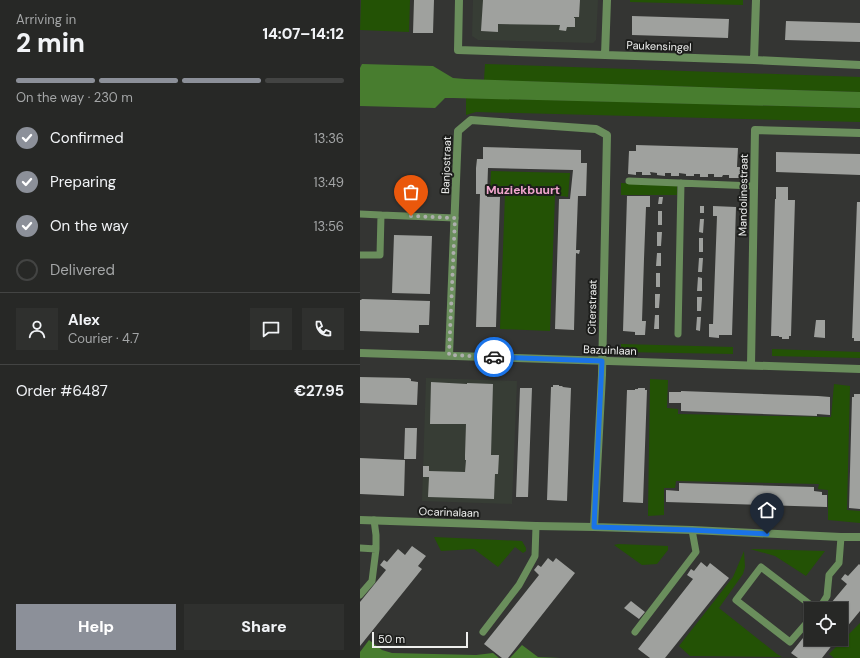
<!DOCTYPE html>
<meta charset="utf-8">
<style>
:root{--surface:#272826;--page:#2f302e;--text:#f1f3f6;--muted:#a4a6a7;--line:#434443;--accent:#8c9099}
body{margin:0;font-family:"DM Sans",sans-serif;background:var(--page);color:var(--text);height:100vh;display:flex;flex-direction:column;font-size:15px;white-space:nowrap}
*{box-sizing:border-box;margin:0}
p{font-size:13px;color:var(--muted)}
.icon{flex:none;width:22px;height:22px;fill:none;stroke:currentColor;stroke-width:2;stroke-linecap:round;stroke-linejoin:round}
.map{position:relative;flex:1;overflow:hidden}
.side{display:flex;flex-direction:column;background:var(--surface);width:360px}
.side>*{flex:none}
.tools{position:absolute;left:444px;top:602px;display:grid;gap:8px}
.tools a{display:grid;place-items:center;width:44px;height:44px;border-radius:0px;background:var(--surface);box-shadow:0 1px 3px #0004,0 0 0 1px var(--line);font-size:20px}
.scale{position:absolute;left:12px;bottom:10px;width:96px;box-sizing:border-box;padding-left:4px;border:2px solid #eeefee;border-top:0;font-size:11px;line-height:14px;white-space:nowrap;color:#eeefee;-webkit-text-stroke:3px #1c1d1b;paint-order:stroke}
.pin{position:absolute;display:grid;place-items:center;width:34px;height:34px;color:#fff;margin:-41px -17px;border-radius:50% 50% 50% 0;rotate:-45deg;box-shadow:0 0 4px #0007}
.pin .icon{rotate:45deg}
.courier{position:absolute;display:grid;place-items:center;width:40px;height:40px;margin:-20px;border:3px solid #1a73e8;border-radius:50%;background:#fff;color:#222;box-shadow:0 1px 5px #0007}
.overview em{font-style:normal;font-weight:800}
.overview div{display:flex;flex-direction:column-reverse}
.overview{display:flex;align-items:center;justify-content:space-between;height:68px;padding:0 16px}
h1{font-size:26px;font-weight:800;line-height:30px}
.bar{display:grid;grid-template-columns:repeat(4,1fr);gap:6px 4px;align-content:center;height:48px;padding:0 16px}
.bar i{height:5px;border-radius:3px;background:var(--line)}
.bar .active{background:var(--accent)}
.bar p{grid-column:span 4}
.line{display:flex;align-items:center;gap:10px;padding:0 16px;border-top:1px solid var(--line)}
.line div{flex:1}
.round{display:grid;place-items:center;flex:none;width:42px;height:42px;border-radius:0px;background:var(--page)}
ol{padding:0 16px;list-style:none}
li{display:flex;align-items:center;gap:12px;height:44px}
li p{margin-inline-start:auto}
li .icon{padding:4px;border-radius:50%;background:var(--accent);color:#fff;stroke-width:4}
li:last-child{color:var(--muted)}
li i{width:22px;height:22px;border:2px solid var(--line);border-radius:50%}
.cta{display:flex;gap:8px;margin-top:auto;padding:8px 16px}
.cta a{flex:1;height:46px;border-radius:0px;background:var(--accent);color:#fff;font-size:16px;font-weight:800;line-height:46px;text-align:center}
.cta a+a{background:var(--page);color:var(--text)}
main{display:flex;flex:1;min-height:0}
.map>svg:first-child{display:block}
</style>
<main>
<section class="side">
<div class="overview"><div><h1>2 min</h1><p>Arriving in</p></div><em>14:07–14:12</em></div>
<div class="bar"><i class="active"></i><i class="active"></i><i class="active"></i><i></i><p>On the way · 230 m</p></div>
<ol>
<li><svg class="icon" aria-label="check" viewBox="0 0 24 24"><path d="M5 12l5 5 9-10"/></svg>Confirmed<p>13:36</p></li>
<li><svg class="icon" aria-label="check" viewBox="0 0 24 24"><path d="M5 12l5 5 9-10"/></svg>Preparing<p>13:49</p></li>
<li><svg class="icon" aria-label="check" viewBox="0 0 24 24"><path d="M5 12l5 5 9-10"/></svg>On the way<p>13:56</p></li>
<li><i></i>Delivered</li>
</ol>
<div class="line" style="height:72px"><a class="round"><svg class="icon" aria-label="person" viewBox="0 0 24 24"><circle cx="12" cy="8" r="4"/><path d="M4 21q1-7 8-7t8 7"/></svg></a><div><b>Alex</b><p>Courier · 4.7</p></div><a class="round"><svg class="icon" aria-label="chat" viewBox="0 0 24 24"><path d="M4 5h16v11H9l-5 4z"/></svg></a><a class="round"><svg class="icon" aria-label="phone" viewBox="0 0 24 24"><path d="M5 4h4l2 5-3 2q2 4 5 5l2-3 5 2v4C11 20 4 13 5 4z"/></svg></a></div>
<div class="line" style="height:52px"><div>Order #6487</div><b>€27.95</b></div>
<div class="cta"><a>Help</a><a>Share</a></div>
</section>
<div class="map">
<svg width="500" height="658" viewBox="0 0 500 658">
<rect width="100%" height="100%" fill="#343533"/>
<!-- built -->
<path fill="#373d35" d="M113,0h125l-2,40 -3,3 -115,-3 -6,-4z
M66,378l91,3 -5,123 -90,-3z"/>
<!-- green -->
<path fill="#235205" d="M1,0h49l-1,32 -49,-2z
M270,0h113v5l-113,-3z
M125,64l375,13v15l-100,-3 -276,-9z
M106,98l394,10v14l-384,-10 -10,3z
M131,171l79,2 -2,24 -13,-2 -5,136 -50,-2 5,-135 -15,-1z
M261,183l56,2v10h-56z
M261,344l112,3v7l-112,-2z
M412,349l88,3v6l-88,-2z
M290,379l18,1 -1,28 11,1v5l153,3 3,-33 16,2 -3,124 13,1v12l-32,-3v-30l-10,-1 1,-5 -143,-3 -1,7h-11v27l-16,1z
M74,537l88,4 4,7v3l-3,2 -8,-6 -17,20 -24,-18 -33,2z
M258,544l50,2v4l-11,14 -15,1 -28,-20z
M390,549l75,2 -19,25 -31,-20z
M384,551l1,16 -2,7 -24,34 58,46 5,3 -92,-1 -11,-10 54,-69z
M500,623v35h-26l-5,-4z"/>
<!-- water -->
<path fill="#487d2f" d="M2,64l71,2 20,12 12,1 295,10 100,3v16l-407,-10h-8l-10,10 -75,-2v-38z
M9,640l13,10 10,3 84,2 17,-2 6,5h-139v-6z
M162,645l16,12 22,1h-50z"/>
<!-- building -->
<path fill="#9fa19e" d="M54,0h20l-1,33h-20z
M123,0h97l-1,17h-5v1h1v9h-8l-1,4 -7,-1 1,-5 -62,-1v8l-17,-1z
M272,16l97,3 -1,19 -96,-3z
M426,21l74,2v19l-75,-2z
M276,145l102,3 -1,19h4v11h-12v-3h-6l-1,2h-8v-3h-6v3h-8v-3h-6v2h-8v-2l-7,-1v3h-8v-3h-6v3l-8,-1v-2l-7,-1 1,3h-9v-3h-6v3l-8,-1 1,-23h7z
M123,147l98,3v13h6l-1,33h-8l-2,54h4l-1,4 -3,-1 -2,77 -19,-1 4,-130h11l3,-29 -85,-2 -1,29h13l-4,130h-20l4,-133h-4v-26l1,-9h6z
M416,152l84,2v21l-84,-3z
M416,187h12v13h7l-4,136h-2v3h-7v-2h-3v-1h-8l4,-137h1z
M267,196h23v11h-4l-2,52 -2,62h4l-1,14h-10v-3l-12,-1z
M299,197h4l-1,7h-4z
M497,202h3v139h-6v-3h-2z
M340,206h4v7h-4z
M353,206l23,1 -4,128h-13v3l-10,-1v-13h4l4,-108h-4z
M298,211h4v14h-4z
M340,219h4l-1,14 -4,-1z
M297,232h5l-1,14h-4z
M34,235l38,1 -2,58 -38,-1z
M339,238h4v14h-4z
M297,253h4v13h-5z
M339,258h4l-1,14h-4z
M296,273h4v14h-4z
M338,277l4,1v13h-5z
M295,294h5l-1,14h-4z
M337,297h5l-1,14h-4z
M2,299l68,2 -1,24h-10v8l-59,-2v-31h1z
M295,315h4v14h-5z
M337,317h4l-1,14 -4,-1z
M456,320h9v18l-11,-1z
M0,377l49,1 2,1v2l7,1 -1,23 -57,-2z
M71,382l36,2v-1l26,1 -2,71h8l-1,19h-3l-1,25 -66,-2 1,-20h-6v-11h6v5l36,1 1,-12h-1v-5l1,-31h-36z
M193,385h6v1h3l1,1 8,1 -4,113 -20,-1 4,-113h2z
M160,388h12l-4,109h-12z
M278,388h7v2h2l-4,113 -20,-1 4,-112h8v-1h3z
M321,391l137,5 12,1v18l-13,-1v2l-136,-5v-8h-12v-11h12z
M494,394h6v115l-11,-1 3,-111h2z
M45,428h12l-1,31h-12z
M0,458l45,2 -1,36 -44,-2z
M319,483l135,4v4l8,1v3h5v12l-161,-5v-12l13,1z
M52,546l14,10 -8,10 4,3 -62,77v-44l26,-32 -6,-5 4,-5 3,2 11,-13 7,6z
M188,558l5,4 3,-4 19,15 -67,85h-6l-18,-14 55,-69 -5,-5 4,-5 3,2z
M341,562l6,5 3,-4 19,15 -64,80h-15l-12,-9 55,-70 -6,-4 4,-6 3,2z
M499,564l1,1v46l-19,23v-25h-15l21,-25 -6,-5 4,-5 3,2z
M271,601l14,11 -6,7 -15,-11z
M451,628v11h26l-15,19h-24l-7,-5z"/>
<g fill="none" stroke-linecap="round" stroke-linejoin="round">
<!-- service -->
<path stroke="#6a8e5c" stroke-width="7" d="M269,181l125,5
M0,214l21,1
M0,255h20l1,-40 74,3
M318,334l3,-151
M0,548l16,1
M0,595l12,-14 4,-32v-14l-2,-15
M459,609l8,-13 2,-21 10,-12 2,-26
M451,618l-21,24 -54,-42 25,-33 55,42
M123,632l36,-47 16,-29 1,-30
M275,632l61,-80 -4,-22"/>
<!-- minor -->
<path stroke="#6a8e5c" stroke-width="8" d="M99,0l-1,50 296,10 106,5
M245,55l2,-55
M394,60l2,-60
M0,353l500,16
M89,355l9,-224 13,-11 125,9 11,6 -5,240 -8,152
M391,365l4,-235 105,3
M0,520l176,6 58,1 98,3 149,7h19"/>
</g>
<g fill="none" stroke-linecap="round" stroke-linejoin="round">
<!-- done -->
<path stroke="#adaead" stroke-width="4" stroke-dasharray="0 7.2" d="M51,216l44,2 -6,137 45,2"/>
<!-- route -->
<path stroke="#1a73e8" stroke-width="5" d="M134,357l108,4 -8,166 98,3 75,4"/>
</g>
<g text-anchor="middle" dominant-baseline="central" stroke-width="4" stroke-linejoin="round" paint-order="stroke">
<!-- street labels -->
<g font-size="11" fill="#eeefee" stroke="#1c1d1b">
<text transform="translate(299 46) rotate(2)">Paukensingel</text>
<text transform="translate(86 165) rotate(-88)">Banjostraat</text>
<text transform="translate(383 195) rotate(-89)">Mandolinestraat</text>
<text transform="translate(232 307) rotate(-89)">Citerstraat</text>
<text transform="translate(250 350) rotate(2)">Bazuinlaan</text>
<text transform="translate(89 512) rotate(2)">Ocarinalaan</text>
</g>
<!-- neighbourhood labels -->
<g font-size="12" font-weight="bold" fill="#efa5cc" stroke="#1c1d1b">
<text x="163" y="190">Muziekbuurt</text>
</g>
</g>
</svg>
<div class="tools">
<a><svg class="icon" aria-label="locate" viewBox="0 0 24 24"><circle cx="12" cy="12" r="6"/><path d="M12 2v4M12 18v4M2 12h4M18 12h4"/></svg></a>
</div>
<div class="scale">50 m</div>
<div class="pin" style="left:51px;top:216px;background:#ea580c"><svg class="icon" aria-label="bag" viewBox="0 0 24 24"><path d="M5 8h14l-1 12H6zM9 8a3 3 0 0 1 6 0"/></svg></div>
<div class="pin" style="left:407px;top:534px;background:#1f2937"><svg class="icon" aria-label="home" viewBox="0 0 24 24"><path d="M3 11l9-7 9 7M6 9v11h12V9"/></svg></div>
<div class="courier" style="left:134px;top:357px"><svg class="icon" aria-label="car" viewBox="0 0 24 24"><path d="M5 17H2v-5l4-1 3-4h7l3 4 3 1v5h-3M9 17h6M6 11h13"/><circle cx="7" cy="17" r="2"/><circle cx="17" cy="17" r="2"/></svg></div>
</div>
</main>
